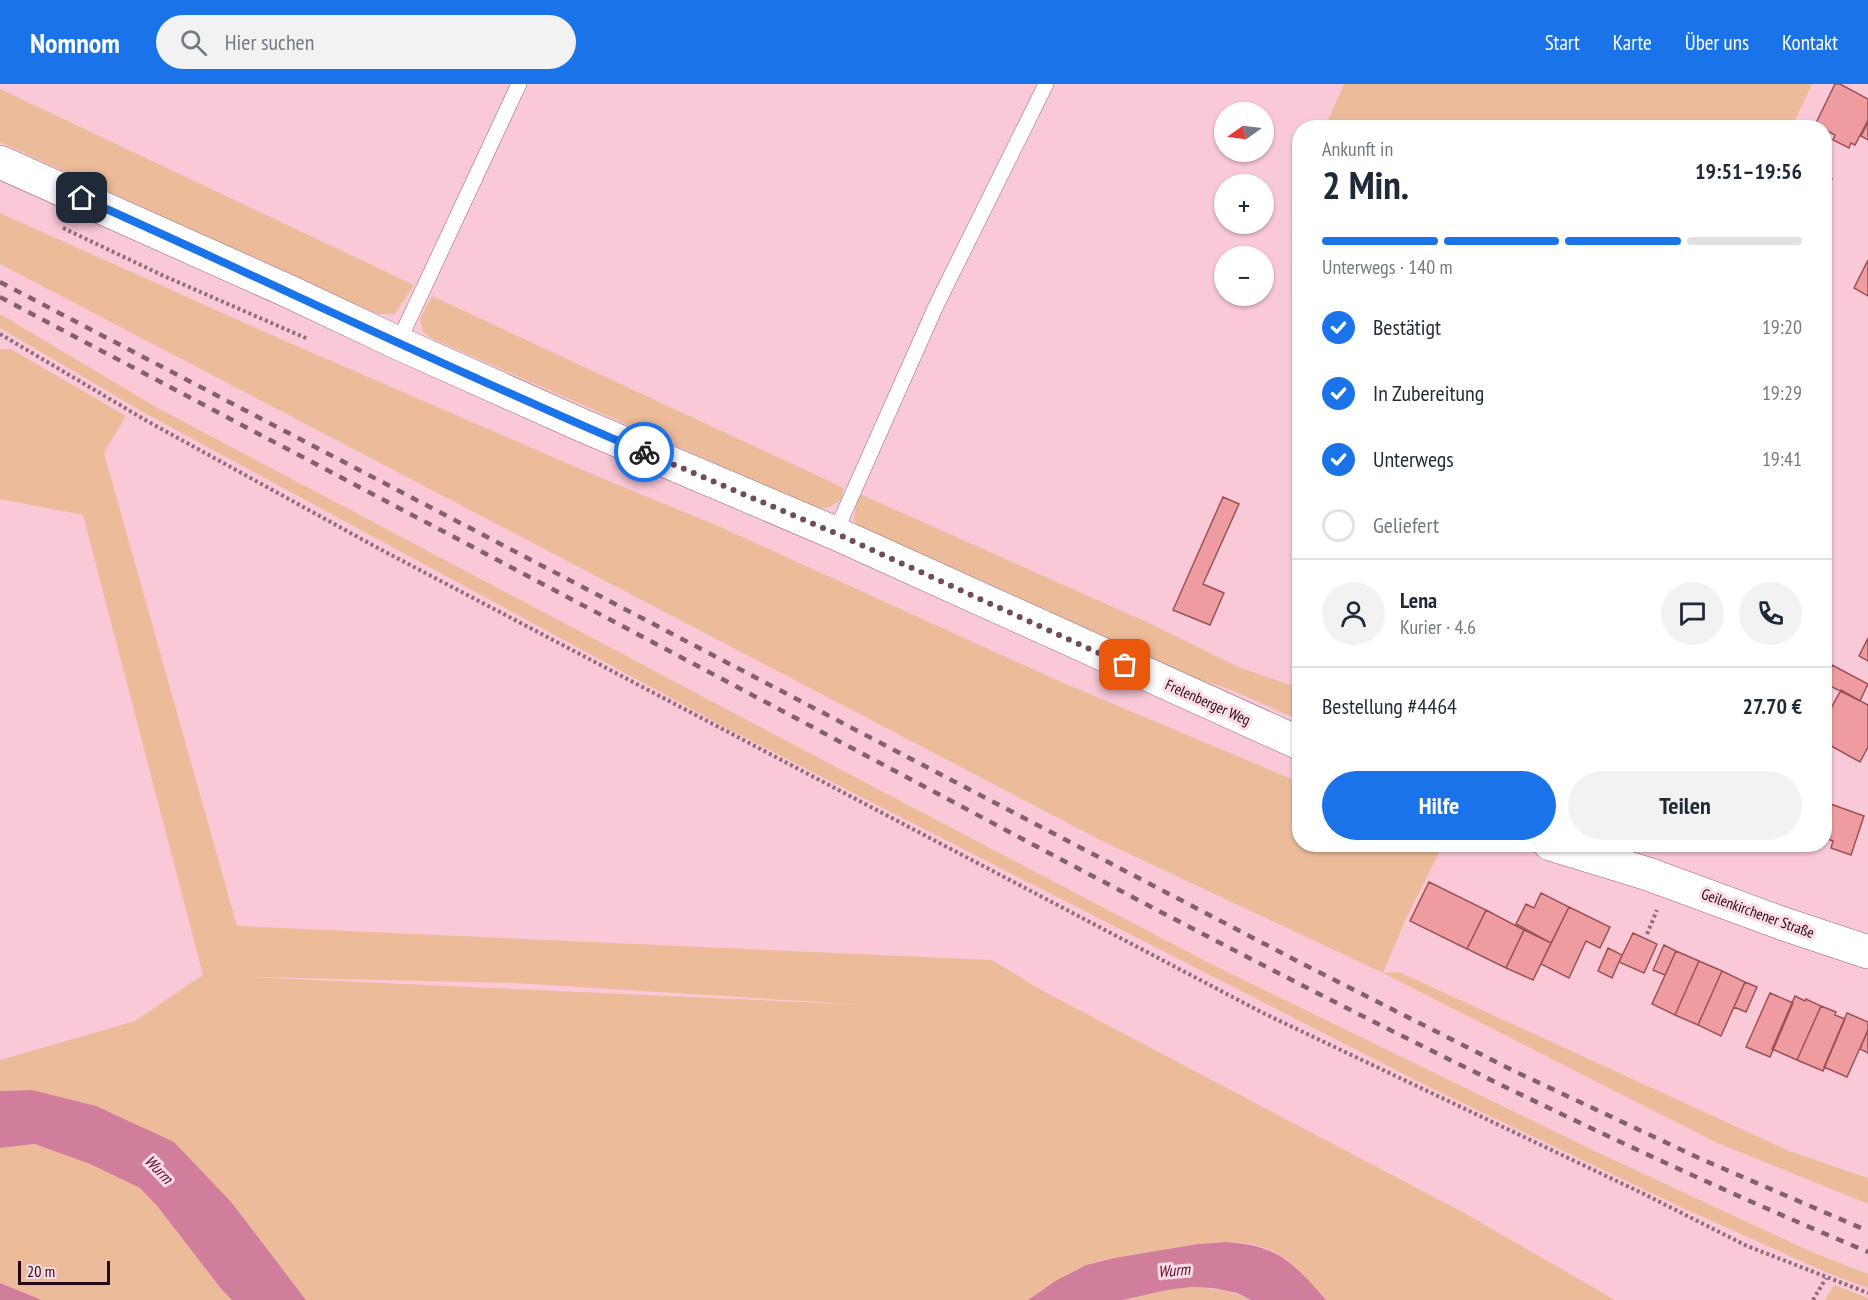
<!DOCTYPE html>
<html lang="de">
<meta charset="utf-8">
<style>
:root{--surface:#fff;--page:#f2f2f3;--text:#1f2937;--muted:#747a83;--line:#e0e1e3;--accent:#1a73e8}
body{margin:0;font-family:"PT Sans Narrow",sans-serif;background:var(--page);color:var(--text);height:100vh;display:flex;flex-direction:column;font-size:22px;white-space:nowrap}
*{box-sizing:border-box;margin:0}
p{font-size:20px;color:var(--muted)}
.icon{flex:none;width:33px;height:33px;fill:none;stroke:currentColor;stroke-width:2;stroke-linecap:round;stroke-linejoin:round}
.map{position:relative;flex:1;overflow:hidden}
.side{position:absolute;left:1292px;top:36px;width:540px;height:732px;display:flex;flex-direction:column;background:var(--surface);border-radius:24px;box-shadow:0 2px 4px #0004}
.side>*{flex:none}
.needle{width:39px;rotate:256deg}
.fabs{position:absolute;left:1214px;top:18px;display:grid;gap:12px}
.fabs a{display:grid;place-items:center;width:60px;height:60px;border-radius:50%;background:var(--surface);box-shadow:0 2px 4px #0004;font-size:30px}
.scale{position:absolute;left:18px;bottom:15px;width:92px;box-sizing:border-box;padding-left:6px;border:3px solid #250a15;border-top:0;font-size:16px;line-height:21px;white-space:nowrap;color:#250a15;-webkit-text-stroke:4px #fcdbe5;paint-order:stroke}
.pin{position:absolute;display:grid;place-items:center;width:51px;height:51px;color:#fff;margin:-26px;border-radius:12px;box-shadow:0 3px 9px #0006}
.courier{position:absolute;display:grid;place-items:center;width:60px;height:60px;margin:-30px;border:4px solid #1a73e8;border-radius:50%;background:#fff;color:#222;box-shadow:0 2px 8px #0007}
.summary em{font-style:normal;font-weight:700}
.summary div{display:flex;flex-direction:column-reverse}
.summary{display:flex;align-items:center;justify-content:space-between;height:102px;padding:0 30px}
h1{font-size:39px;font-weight:700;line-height:45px}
.bar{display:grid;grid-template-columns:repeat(4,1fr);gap:9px 6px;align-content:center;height:72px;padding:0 30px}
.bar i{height:8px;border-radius:4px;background:var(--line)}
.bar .on{background:var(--accent)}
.bar p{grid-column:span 4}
.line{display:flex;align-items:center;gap:15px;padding:0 30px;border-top:2px solid var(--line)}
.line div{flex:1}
.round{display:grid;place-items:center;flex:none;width:63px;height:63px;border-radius:32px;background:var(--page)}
ol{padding:0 30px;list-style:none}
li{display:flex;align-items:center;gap:18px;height:66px}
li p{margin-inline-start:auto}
li .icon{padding:6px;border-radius:50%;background:var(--accent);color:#fff;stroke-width:4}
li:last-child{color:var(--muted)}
li i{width:33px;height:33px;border:3px solid var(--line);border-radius:50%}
.primary-button{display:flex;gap:12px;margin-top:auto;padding:12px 30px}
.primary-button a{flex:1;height:69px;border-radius:36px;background:var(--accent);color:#fff;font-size:24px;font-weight:700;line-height:69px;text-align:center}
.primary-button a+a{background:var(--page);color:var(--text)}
header{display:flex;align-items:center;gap:36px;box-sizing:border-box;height:84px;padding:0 30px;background:var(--accent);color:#fff}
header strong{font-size:28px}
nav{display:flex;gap:33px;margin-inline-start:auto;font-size:21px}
.search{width:420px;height:54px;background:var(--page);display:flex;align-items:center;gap:15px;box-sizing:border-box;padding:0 21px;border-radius:33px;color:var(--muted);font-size:22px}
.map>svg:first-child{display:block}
</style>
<header>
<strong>Nomnom</strong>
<div class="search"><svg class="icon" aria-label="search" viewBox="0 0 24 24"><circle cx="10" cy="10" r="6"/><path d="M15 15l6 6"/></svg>Hier suchen</div>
<nav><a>Start</a><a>Karte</a><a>Über uns</a><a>Kontakt</a></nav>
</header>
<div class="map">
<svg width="1868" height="1216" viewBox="0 0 1868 1216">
<rect width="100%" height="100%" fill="#fac9d8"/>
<!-- green -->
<path fill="#ecbc9a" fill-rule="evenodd" d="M1344,0h468l-20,43h-467z
M0,5l414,196 -19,29h-18l-377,-172z
M0,129l283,127 309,134 126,52 343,156 238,100v62l144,1 -39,78 -21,50 16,-1 390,179 79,27v26l-153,-62 -332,-169 -279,-131 -1104,-578z
M432,212l412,192 -3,12c-19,13 -21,9 -41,1l-369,-163 -8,-6 -3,-13z
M0,230l156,93 731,387 326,171 386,188 213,99 56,22v14l-38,-14 -143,-64 -256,-122 -701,-358 -587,-318 -143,-84z
M0,265h11l115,67 -22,37 133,473 755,34 51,31 425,224 147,85h-289c-15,-17 -29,-36 -50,-47 -39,-21 -89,-7 -131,0 -19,3 -40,5 -58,12 -21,8 -41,23 -59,35h-722l-74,-97 -200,-113 -32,1v-31l135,-39 68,-46 -120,-460 -83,-16zM251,893l263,6 353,22z
M860,410l291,130 87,43 61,21v32l-70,-31 -50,-16 -320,-145 -5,-8 2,-15z
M35,1060l55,20 50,24 18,19 64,83 10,10h-190l-42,-17v-135z
M1834,1201l34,13v2h-43z
M1191,1203c22,1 40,3 60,13h-128l44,-10z"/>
<!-- water -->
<path fill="#d17e9c" d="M32,1006l64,16 78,36 58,61 74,97h-74l-10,-10 -64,-83 -18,-19 -50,-24 -55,-20 -35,4v-57z
M1225,1158c53,3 68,20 101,58h-75l-14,-7 -24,-5 -22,-1 -24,3 -44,10h-95l29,-20 29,-15 28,-7 84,-14z
M0,1199l42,17h-42z"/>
<!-- building -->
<path fill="#ee9c9f" stroke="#9b5156" stroke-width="1.5" d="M1835,0h5l28,15v21l-13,25 -4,-2 -2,5 -16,-8 2,-5 -11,-6v-1l-9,-3z
M1868,38v18l-7,-4z
M1824,90l8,5 -8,16z
M1868,176v36l-14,-8z
M1223,413l16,7 -36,80 21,9 -14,32 -37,-15z
M1868,554v23l-9,-5z
M1832,581l36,19 -8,17 -36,-18z
M1841,606l27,15v42l-8,15 -36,-20v-21z
M1824,682l6,2 -6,17z
M1825,718l39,14 -13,39 -20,-7 2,-7 -9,-3z
M1429,798l57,28 -19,39 -57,-28z
M1541,809l28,14 -18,36 -35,-19 10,-20 8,4z
M1569,823l41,20 -10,21 -14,-7 -17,37 -28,-14z
M1486,826l38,20 -18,38 -39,-19z
M1524,846l27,13 -18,37 -27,-12z
M1633,849l24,11 -13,29 -25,-11z
M1664,861l12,6 -11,24 -12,-5z
M1608,864l14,7 -10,23 -14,-7z
M1676,867l23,10 -24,54 -23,-11z
M1699,877l23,10 -24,54 -23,-10z
M1722,887l23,11 -24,54 -23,-11z
M1745,898l12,5 -11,25 -12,-5z
M1770,909l23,10 -23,54 -24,-10z
M1795,912l10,5 1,-2 15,7 -24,54 -25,-11z
M1821,922l15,6 -1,3 10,4 -22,52 -26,-11z
M1847,929l21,9v8l-21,47 -23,-10z
M1868,946v23l-8,-4z"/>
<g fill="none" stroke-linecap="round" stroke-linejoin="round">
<!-- lane casing -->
<g stroke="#a35c76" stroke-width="16">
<path id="lane" d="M398,259l121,-259
M835,449l101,-227 110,-222"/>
</g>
<!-- secondary casing -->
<g stroke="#a35c76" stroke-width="34">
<path id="secondary" d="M0,78l288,129 110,52 181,81 256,109 464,210
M1550,760l98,30 136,50 84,28"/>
</g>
<!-- path -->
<path stroke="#936c7a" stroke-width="4" stroke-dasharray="3 3" stroke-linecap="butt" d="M63,144l101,48 144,63
M0,250l147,87 229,126 887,466 379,180 105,53 121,47
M1647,850l10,-24
M1813,1216l13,-22"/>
<!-- lane -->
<use href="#lane" stroke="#fff" stroke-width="15"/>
<!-- secondary -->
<use href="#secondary" stroke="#fff" stroke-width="33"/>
<!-- rail -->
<path stroke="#845f6c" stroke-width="4.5" stroke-dasharray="8 8" stroke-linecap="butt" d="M0,198l1301,681 213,108 187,88 167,72
M0,213c298,158 597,315 895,474 319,170 639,341 973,481"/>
</g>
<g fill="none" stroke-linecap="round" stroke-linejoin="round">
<!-- done -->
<path stroke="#704d59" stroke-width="6" stroke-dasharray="0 10.8" d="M644,368l191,81 290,132"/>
<!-- route -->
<path stroke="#1a73e8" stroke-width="8" d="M82,114c188,84 373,174 562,254"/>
</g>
<g text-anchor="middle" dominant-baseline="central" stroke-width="6" stroke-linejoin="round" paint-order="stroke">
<!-- street labels -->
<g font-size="15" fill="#250a15" stroke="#fcdbe5">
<text transform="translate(1208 618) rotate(24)">Frelenberger Weg</text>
<text transform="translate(1758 829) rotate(20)">Geilenkirchener Straße</text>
</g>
<!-- water labels -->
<g font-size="16" font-style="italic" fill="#5b1033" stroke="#fcdbe5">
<text transform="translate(159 1085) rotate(46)">Wurm</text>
<text transform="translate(1174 1186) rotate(-5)">Wurm</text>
</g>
</g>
</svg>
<div class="fabs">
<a><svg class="needle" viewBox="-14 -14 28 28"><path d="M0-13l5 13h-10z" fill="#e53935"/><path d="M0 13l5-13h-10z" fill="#747a83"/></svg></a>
<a>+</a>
<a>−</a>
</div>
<div class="scale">20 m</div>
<div class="pin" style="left:1125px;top:581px;background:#ea580c"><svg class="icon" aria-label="bag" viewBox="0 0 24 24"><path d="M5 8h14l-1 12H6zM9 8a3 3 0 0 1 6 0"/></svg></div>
<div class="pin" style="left:82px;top:114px;background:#1f2937"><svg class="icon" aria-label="home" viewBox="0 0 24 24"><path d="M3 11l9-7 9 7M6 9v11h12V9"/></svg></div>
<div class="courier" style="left:644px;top:368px"><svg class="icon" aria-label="bike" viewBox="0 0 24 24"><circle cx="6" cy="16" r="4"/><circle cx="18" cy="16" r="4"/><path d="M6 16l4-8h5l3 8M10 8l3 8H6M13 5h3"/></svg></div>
<section class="side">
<div class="summary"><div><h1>2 Min.</h1><p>Ankunft in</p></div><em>19:51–19:56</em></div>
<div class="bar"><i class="on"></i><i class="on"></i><i class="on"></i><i></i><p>Unterwegs · 140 m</p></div>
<ol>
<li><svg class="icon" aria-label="check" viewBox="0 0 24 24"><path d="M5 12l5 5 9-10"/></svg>Bestätigt<p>19:20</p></li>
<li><svg class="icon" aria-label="check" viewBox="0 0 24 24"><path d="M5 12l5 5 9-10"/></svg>In Zubereitung<p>19:29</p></li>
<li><svg class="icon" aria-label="check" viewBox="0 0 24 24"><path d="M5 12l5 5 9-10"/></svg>Unterwegs<p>19:41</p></li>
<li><i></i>Geliefert</li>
</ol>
<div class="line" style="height:108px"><a class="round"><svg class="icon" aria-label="person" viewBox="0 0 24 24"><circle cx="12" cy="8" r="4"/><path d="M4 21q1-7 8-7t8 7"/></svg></a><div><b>Lena</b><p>Kurier · 4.6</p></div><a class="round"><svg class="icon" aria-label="chat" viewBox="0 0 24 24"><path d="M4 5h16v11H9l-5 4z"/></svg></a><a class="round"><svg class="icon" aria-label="phone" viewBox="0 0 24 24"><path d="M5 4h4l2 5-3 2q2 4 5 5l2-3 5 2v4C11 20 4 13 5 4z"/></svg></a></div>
<div class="line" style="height:78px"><div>Bestellung #4464</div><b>27.70 €</b></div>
<div class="primary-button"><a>Hilfe</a><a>Teilen</a></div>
</section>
</div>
